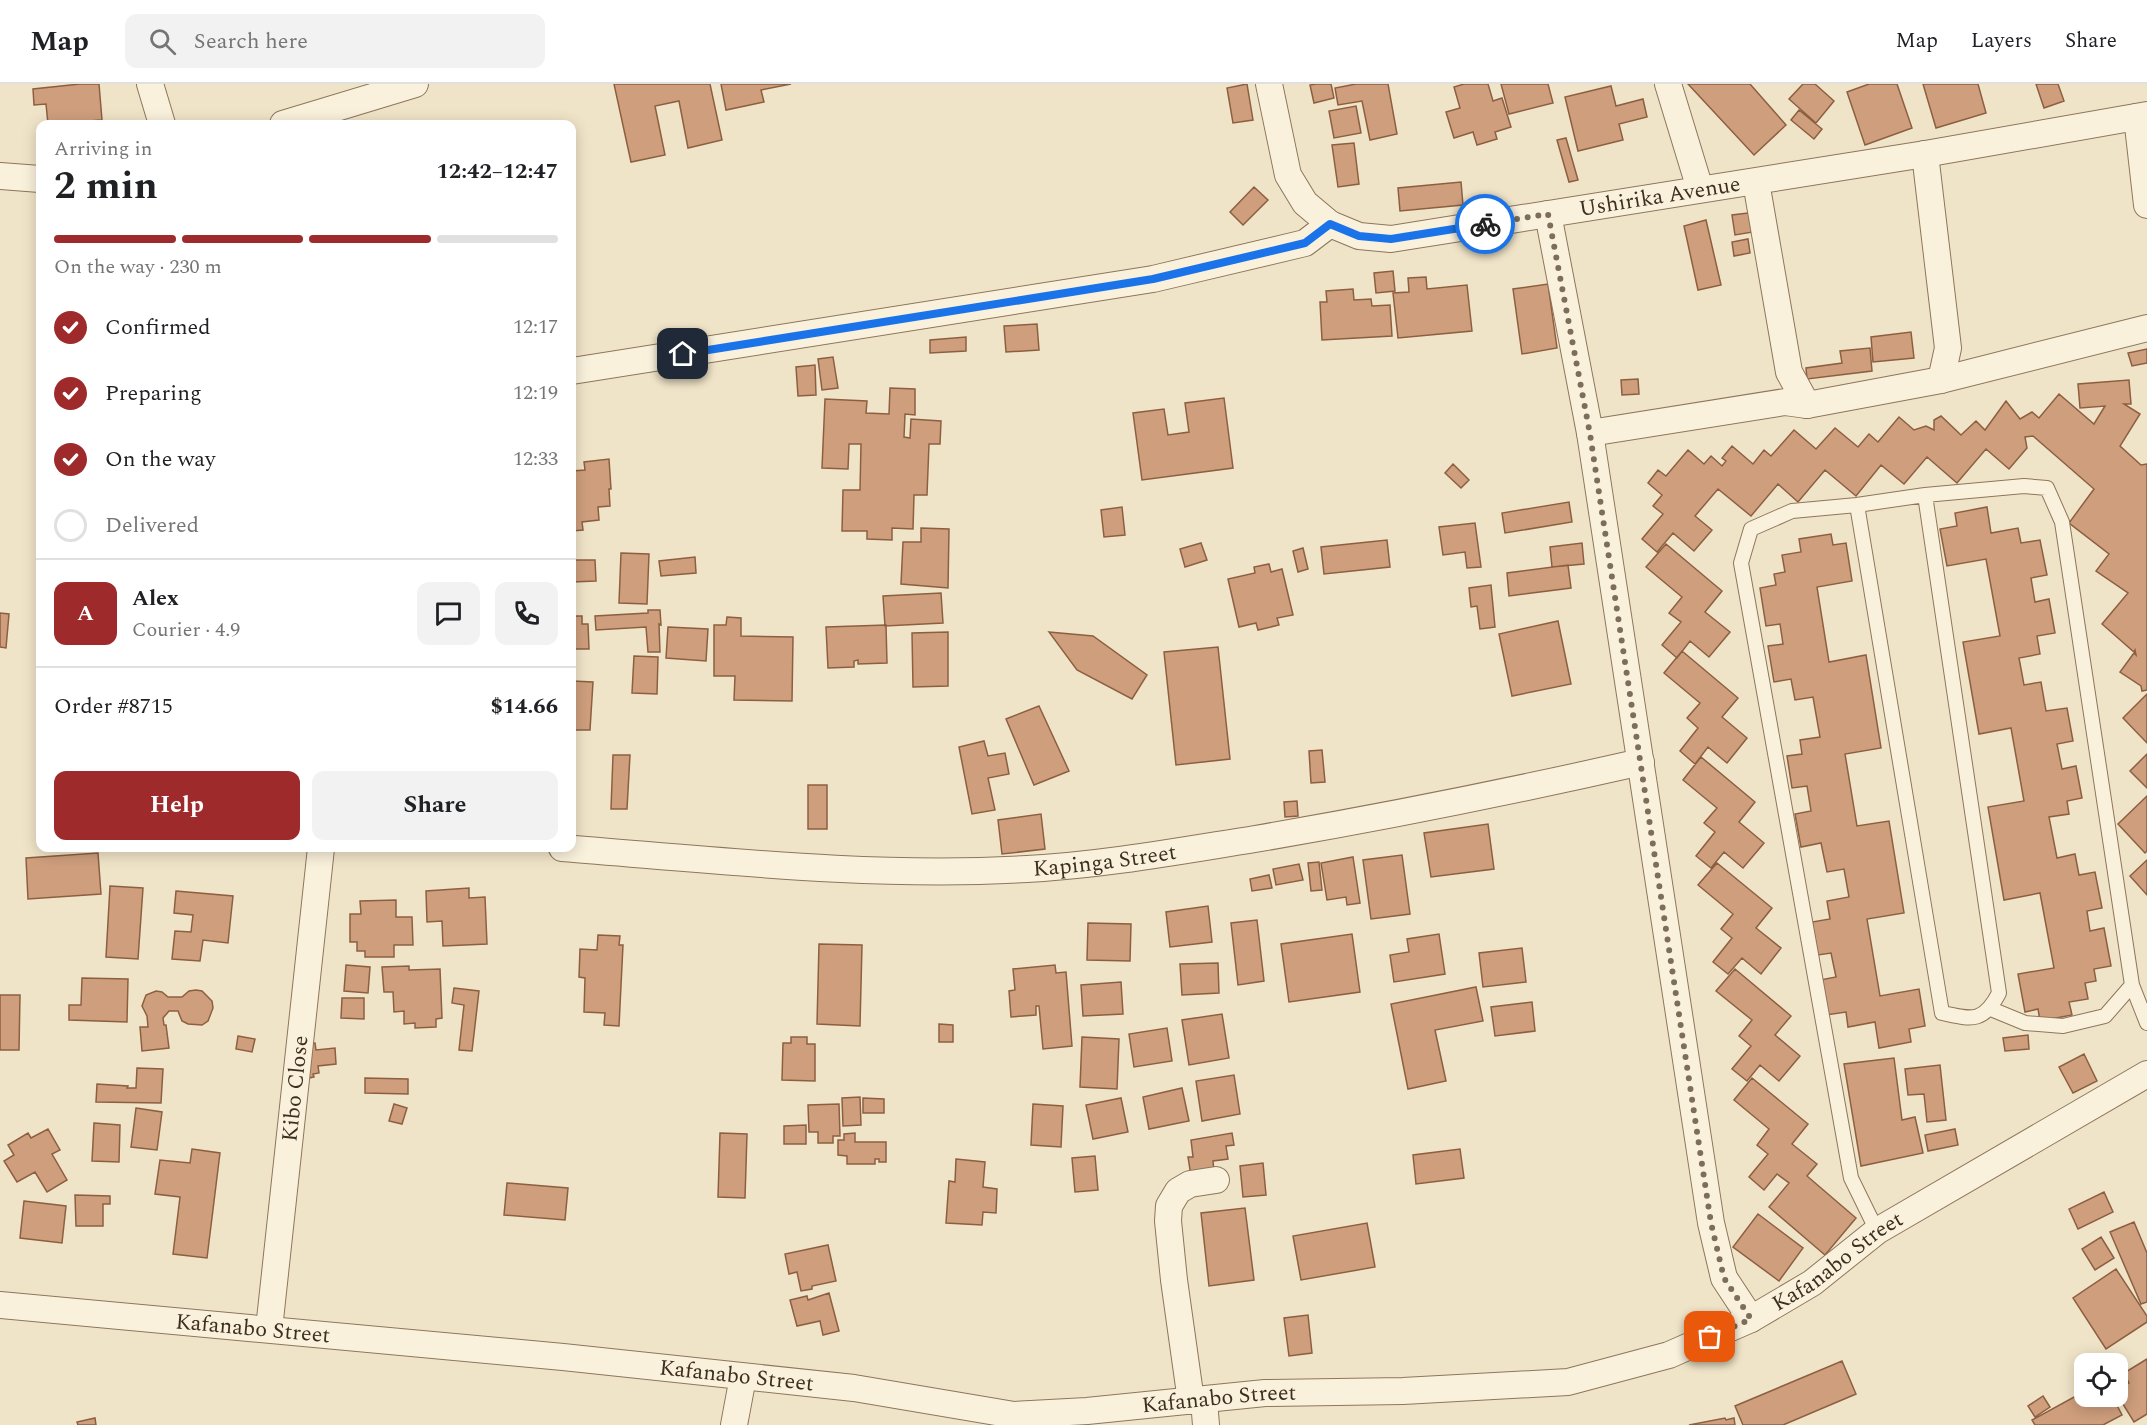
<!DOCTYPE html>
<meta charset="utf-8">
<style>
:root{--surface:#fff;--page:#f2f2f2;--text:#202124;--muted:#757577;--line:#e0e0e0;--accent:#9e2a2b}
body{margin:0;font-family:Spectral,serif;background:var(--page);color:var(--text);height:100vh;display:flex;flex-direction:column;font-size:22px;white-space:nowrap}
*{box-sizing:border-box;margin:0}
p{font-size:20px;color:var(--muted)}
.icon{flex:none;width:33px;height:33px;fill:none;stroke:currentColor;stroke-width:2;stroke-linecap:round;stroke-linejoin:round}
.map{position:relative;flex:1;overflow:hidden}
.drawer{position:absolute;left:36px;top:36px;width:540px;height:732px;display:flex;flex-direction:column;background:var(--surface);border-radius:12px;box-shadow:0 3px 15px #0003}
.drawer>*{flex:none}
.controls{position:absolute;left:2074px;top:1269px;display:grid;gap:12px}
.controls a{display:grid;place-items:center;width:54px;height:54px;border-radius:12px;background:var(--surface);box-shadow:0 3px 15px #0003;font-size:30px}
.pin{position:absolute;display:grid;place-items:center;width:51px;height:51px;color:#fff;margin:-26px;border-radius:12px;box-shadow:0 3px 9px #0006}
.courier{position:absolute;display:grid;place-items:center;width:60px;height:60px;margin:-30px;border:4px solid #1a73e8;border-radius:50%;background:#fff;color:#222;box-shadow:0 2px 8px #0007}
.summary em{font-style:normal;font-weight:700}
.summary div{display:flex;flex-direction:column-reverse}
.summary{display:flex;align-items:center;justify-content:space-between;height:102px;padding:0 18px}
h1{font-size:39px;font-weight:700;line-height:45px}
.bar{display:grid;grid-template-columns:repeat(4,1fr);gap:9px 6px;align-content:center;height:72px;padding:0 18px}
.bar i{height:8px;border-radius:4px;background:var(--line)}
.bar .active{background:var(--accent)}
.bar p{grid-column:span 4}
.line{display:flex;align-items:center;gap:15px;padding:0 18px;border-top:2px solid var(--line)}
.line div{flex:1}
.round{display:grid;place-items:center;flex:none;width:63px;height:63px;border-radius:12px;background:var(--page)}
ol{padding:0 18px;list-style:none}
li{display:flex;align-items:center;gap:18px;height:66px}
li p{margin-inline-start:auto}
li .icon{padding:6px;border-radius:50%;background:var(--accent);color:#fff;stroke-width:4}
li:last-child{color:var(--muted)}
li i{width:33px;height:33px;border:3px solid var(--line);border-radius:50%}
.action{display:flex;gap:12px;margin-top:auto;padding:12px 18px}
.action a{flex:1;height:69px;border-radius:12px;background:var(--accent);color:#fff;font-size:24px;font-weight:700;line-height:69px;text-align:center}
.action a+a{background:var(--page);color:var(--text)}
header{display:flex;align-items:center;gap:36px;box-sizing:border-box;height:84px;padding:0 30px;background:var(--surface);border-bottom:2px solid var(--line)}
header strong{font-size:28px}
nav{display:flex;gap:33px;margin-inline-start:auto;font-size:21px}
.search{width:420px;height:54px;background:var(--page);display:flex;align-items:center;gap:15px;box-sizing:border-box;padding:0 21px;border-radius:12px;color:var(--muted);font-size:22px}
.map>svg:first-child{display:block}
</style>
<header>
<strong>Map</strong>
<div class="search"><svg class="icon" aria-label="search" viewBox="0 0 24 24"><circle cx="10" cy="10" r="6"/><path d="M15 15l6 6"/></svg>Search here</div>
<nav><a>Map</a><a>Layers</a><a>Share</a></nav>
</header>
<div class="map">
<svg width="2147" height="1341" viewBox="0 0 2147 1341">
<rect width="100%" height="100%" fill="#f0e4c8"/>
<!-- building -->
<path fill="#cf9f7d" stroke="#8d5f41" stroke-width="1.5" d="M80,0h19l3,36 -54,4 -2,-20 -12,1 -1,-16z
M614,0h96l12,56 -34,8 -9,-47 -24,5 10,49 -34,7z
M721,0h70l-30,6 3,12 -38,8z
M1247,0l6,36 -20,3 -6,-35z
M1316,0h15l3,14 -20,5 -4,-18z
M1356,0h32l9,50 -27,6 -8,-39 -24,4 -3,-17z
M1464,0h24l5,17 9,-3 9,29 -16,5 2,7 -20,6 -4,-13 -19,6 -8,-26 14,-4 -6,-21z
M1501,0h47l5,19 -44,11z
M1688,0h62l36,41 -32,30z
M1803,0h12l19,17 -18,22 -27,-24z
M1869,0h28l15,44 -47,17 -18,-53z
M1923,0h55l8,29 -50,15z
M2036,0h22l6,17 -20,7z
M1611,2l5,20 27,-7 4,18 -28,7 4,16 -45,11 -13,-54z
M1356,22l5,27 -27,5 -5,-27z
M1799,26l23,19 -8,10 -23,-19z
M1566,54l12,42 -9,2 -12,-42z
M1354,59l5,41 -21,3 -6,-42z
M1461,98l2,23 -63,6 -2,-23z
M1254,103l14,13 -25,25 -13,-13z
M1756,128l3,19 -24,4 -3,-20z
M1706,136l15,65 -23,5 -14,-64z
M1748,155l2,14 -16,3 -2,-14z
M1393,187l2,20 -19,2 -2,-20z
M1426,193l1,12 40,-4 5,46 -74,7 -5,-45 16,-1 -1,-14z
M1548,200l9,64 -35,6 -9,-65z
M1353,205l1,11 17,-1 1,7 18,-1 2,31 -70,4 -2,-38h7l-1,-11z
M1037,240l2,26 -33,2 -2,-26z
M1911,248l3,26 -41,4 -2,-25z
M966,253v14l-36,2v-13z
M1870,264l2,23 -65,8 -1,-11 36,-5 -2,-12z
M2147,265v14l-15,3 -4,-13z
M833,273l5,31 -16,2 -4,-31z
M815,281l1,30 -18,1 -2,-29z
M1638,295l1,15 -17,1 -1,-15z
M2129,296l2,24h-7l16,10 -20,32 21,19 6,-1v226l-5,1 -1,-5 -21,-14 14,-19 2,2 -1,-5 -1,2 -32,-28 26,-31 -32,-22 13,-17 -40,-31 25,-34 -61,-53 -8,1 2,11 -18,21 -23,-20 -29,34 -30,-26 -23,27 -23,-19 -25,31 -31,-26 -27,32 -20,-18 -27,32 -33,-27 -23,27 17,14 -18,21 -21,-18 -16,19 -15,-13 21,-25 -10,-8 9,-11 -14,-12 10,-13 8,6 22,-26 16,14 7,-8 11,10 4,-5 -4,-3 10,-12 21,18 11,-14 7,6 23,-26 22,19 19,-21 23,19 11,-13 9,8 21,-25 15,13 12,-4 8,4v-10l7,-4 20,19 15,-14 9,9 21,-29 14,18 12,-7 7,6 20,-24 35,30 11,-18 -25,2 -2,-24z
M890,304l25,1v26l-10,-1 -1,23 6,1 1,-19 30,2 -1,23h-11l-2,51h-13l-1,34 -21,-1v12l-25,-1v-8h-25l1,-41h17l1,-46h-12l-1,25 -26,-1 3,-69 42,2 -1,12 23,1z
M1224,314l9,70 -91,12 -9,-67 31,-4 4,26 21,-3 -4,-29z
M609,375l2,30h-2l1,17 -12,1 1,13 -17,2 1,8 -11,1v-60l13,-1 -1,-8z
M1453,380l16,16 -8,8 -16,-15z
M1569,418l3,20 -67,11 -3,-20z
M1122,423l3,28 -21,2 -3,-27z
M1987,423l4,26 27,-5 3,15 19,-3 7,35 -16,3 4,24 14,-3 6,34 -18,3 3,18 -21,4 5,27 17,-3 5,29 21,-3 6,33 -16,3 5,25 14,-3 6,32 -15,3 2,13 -20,3 8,41 18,-4 4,21 16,-3 7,36 -15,3 3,20 14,-3 7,38 -17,3 2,12 -11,2 3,16 -19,3 3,13 -32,6 -2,-12 -13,3 -7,-38 36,-6 -14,-75 -36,7 -16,-93 36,-6 -13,-73 -32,6 -16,-92 37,-6 -14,-77 -39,7 -7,-37 17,-3 -2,-13z
M1475,439l6,44 -14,1 -2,-16 -22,3 -4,-28z
M921,444l28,1 -1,59 -47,-4 2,-42h18z
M1831,450l2,11 13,-2 6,38 -35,6 12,75 37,-7 15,93 -36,6 12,72 32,-5 15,92 -37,6 13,77 39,-7 6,37 -16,3 2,13 -32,6 -4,-26 -27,5 -2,-15 -20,3 -6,-35 16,-3 -5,-24 -13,2 -6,-33 18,-3 -3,-18 22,-4 -5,-28 -17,3 -6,-29 -20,4 -6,-33 16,-3 -4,-25 -15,2 -5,-32 15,-2 -2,-14 20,-3 -7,-40 -18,3 -4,-21 -17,3 -6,-36 15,-2 -3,-20 -14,2 -6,-38 16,-3 -2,-11 11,-2 -3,-17 19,-3 -2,-13z
M1387,456l3,27 -66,7 -3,-27z
M1201,459l6,17 -22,7 -5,-18z
M1582,459l2,21 -32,3 -2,-20z
M1666,460l56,47 -17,21 25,20 -21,25 -19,-16 -13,17 -15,-13 19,-23 -12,-9 13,-16 -36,-30z
M1303,464l5,21 -10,3 -5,-21z
M621,469l28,1 -2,50 -28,-1z
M695,473l1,16 -35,3 -2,-15z
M572,476h23l1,21 -24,1z
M1269,480l2,8 11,-3 11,46 -16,3 2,7 -21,5 -2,-7 -17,4 -11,-48 27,-6 -1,-6z
M1568,481l3,23 -62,8 -2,-23z
M1491,501l4,42 -15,2 -3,-23 -6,1 -2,-19z
M941,509l2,30 -58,3 -2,-30z
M648,526h12l1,15 -2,-1 1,28h-12l-2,-25 -50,3 -1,-14 53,-3z
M0,529l9,1 -3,34 -6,-1z
M572,532h10v8h6l1,25h-17z
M727,533l14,1v18l52,1 -1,64 -58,-1 1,-24h-21v-51h12z
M1558,537l13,63 -59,12 -13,-62z
M886,541l1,38 -29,1v-4l-4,1v6l-26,1 -2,-41z
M668,543l40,2 -2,32 -40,-3z
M948,548v54l-35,1 -1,-54z
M1049,548l44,4 54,39 -15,24 -55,-29z
M1218,563l12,112 -54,6 -12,-113z
M1682,567l56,47 -16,19 25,21 -20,25 -19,-16 -13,17 -15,-13 18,-23 -11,-10 13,-15 -36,-30z
M634,572l24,1 -1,37 -25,-1z
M572,597l21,1 -3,48h-18z
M2147,610v49l-24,-25z
M1039,622l30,65 -35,14 -28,-66z
M984,657l4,15 17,-3 4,21 -21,4 7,32 -23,4 -13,-67z
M1322,666l3,32 -14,1 -2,-32z
M2147,670v34l-17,-17z
M613,671h17l-3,54h-16z
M1701,673l54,45 -16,20 25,21 -21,25 -19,-16 -13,16 -15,-12 19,-24 -11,-9 13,-15 -34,-28z
M808,701h19v44h-19z
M2147,712v55l-2,2 -27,-29z
M1297,717l1,15 -13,1 -1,-15z
M1041,730l4,35 -43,5 -4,-34z
M1488,740l6,45 -63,8 -7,-44z
M98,769l3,41 -73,5 -2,-41z
M1402,771l8,59 -39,5 -8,-59z
M1353,773l7,46 -13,2 -1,-8 -19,3 -6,-37z
M2147,776v35l-17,-19z
M1319,778l3,28 -11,1 -3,-28z
M1717,779l55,45 -16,20 25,20 -20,26 -19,-16 -14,16 -15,-12 19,-24 -11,-9 12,-15 -35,-29z
M1299,780l4,16 -27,5 -3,-16z
M1269,791l3,13 -20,3 -2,-12z
M110,802l33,2 -5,71 -32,-2z
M469,804v10l16,-1 2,47 -44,2 -1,-25 -15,1 -1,-31z
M176,807l57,5 -5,47 -25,-3 -3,21 -28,-2 3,-28 16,1 2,-17 -19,-2z
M396,816v17h16l1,28h-19v12h-29v-6h-8v-9h-7v-28h11l-1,-13z
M1208,822l4,36 -42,5 -4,-35z
M1257,836l7,61 -26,4 -7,-62z
M1088,839l43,1 -1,37 -43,-1z
M1352,850l8,58 -71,10 -8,-58z
M1439,850l6,40 -51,8 -4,-27 19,-3 -2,-13z
M598,851l22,1 -1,9h4l-4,81 -15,-1 1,-12 -21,-1 1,-34 -6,-1 1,-28 17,1z
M819,860l43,1 -2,81 -43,-2z
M1522,864l4,34 -43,5 -4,-34z
M1218,879l1,30 -37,2 -2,-31z
M346,881l24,2 -2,26 -24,-2z
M1055,881l1,8 10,-1 6,74 -29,3 -4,-43h-3v9l-25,2 -2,-26 6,-1 -2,-21z
M409,882v4l31,-1 2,49 -6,1v8l-21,1v-5l-11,1v-13l-10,1 -1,-20h-9l-2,-25z
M1735,885l56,47 -16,19 25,21 -21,25 -19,-16 -13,16 -15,-12 19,-23 -12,-10 13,-16 -36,-29z
M82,894l46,1 -1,43 -58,-2v-15h12z
M1121,898l2,32 -40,2 -2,-31z
M1476,903l7,34 -48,9 11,51 -38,8 -17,-85z
M454,904l25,3 -7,60 -13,-1 5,-45 -12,-2z
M196,906l6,1 10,10 1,7 -5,13 -6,4 -14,-1 -6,-3 -4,-10h-9l-6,7 1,7h2l3,23 -27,3 -2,-24h8l-1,-11 -5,-10 4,-11 10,-4 6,1 6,5h14l7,-6z
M0,911h20l-1,55h-19z
M342,914h22v21l-23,-1z
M1532,918l3,29 -40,5 -4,-29z
M1222,930l7,44 -40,7 -7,-45z
M939,940l14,1v17h-14z
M1167,944l5,33 -38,6 -5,-33z
M2028,951l1,14 -24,2 -2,-13z
M238,952l17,3 -3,13 -16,-3z
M791,953h16v7h8v37l-33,-1 1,-37h8z
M1082,953l37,2 -2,50 -37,-2z
M315,959l1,7 19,-2 1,16 -18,2 1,7 -6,1 1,3 -5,1 -4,-34z
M2084,970l13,27 -24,12 -14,-26z
M1894,974l8,62 13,-3 8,36 -62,13 -17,-102z
M1940,981l6,55 -19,2 -3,-28 -16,1 -3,-26z
M137,984l26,1 -2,34 -65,-1 1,-18 31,2 -1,2h9z
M1234,991l6,39 -38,7 -6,-40z
M365,994l43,1v15l-43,-1z
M1752,994l56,46 -16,20 25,20 -10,12 49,42 -31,37 -56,-48 20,-24 -12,-9 -13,16 -15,-13 19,-23 -11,-9 12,-16 -35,-29z
M1182,1004l7,33 -40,8 -6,-32z
M860,1013l1,28 -18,1 -1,-28z
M863,1014l21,1v14h-21z
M1121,1014l7,34 -35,7 -7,-34z
M394,1020l13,4 -5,16 -13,-3z
M839,1020l1,32h-7v7h-15v-11h-9l-1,-27z
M1033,1020l30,2 -2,41 -30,-2z
M136,1024l26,4 -5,38 -26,-3z
M94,1039l26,2 -1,37 -27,-1z
M806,1041v19h-22v-18z
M48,1045l12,21 -8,4 15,26 -20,12 -12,-20 -18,10 -13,-21 10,-6 -6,-10 20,-12 3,5z
M1955,1045l3,16 -30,6 -3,-16z
M720,1049l27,1 -2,64 -27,-1z
M855,1049v9h31v20h-7v-3h-4v5h-28v-8l-9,-1v-15h6v-6z
M1232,1049l2,12 -8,1 2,13 -15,2 1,11 -23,4 -3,-19h5l-2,-17z
M192,1065l28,4 -13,105 -34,-4 7,-57 -25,-3 5,-34 30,3z
M1460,1065l4,29 -48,6 -3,-29z
M1095,1072l3,34 -23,2 -3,-34z
M956,1075l29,3 -2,25 14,2 -1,24 -13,-1 -1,13 -36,-2 3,-42 6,1z
M1263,1079l3,32 -23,2 -3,-31z
M507,1099l61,5 -3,32 -61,-5z
M2104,1108l9,20 -35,17 -9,-20z
M75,1111l35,1v8h-7v22h-27z
M24,1117l42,5 -4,37 -42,-5z
M1245,1124l9,72 -45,6 -8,-73z
M1758,1130l45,34 -24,33 -46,-34z
M2134,1138l13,31v49l-6,2 -31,-72z
M1367,1139l8,44 -74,13 -8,-44z
M2101,1153l13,21 -19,12 -13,-21z
M828,1161l8,36 -24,5v3l-11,2 -4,-19 -8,2 -4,-20z
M2116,1185l31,47v6l-41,27 -33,-51z
M829,1209l10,38 -16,4 -3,-14 -23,5 -7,-26 17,-4 1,4z
M1308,1231l4,38 -23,3 -5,-38z
M2147,1275v55l-13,8 -16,-26v-7l11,-6 -5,-10z
M1842,1277l14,33 -73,31h-40l-8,-19z
M2085,1307v5h27l10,19 -19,10h-68l-3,-5z
M2043,1312l7,11 -15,10 -7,-11z
M95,1334l1,7h-18l-1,-3z
M1725,1334l1,2 8,-2 1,7h-46z"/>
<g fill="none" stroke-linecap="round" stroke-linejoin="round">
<!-- lane casing -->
<g stroke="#8d765c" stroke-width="16">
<path id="lane" d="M1857,421l85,508c29,6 41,11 57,-20l-74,-498 99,-9 23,2 15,34 70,463 15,38
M1991,925l34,14 38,3 42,-10 27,-31
M1877,1147l-26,-53 -110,-615 10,-34 41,-18 65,-6 68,-10"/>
</g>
<!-- street casing -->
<g stroke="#8d765c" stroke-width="28">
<g id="street">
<path d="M150,0l12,40"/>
<path id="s1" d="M1269,0l19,91 17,28 25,21 29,12 32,3 534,-85 222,-39"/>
<path d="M1668,0l32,105"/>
<path d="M2137,33l10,88"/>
<path d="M283,40l132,-40"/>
<path d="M1925,70l23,194 -7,32"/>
<path d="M0,92l40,3"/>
<path d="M1756,98l33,190 18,33"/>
<path d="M1548,130l42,219 121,790 13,55 27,41"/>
<path d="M572,287l581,-92 152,-36 25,-19"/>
<path d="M1590,349l195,-31 22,3 134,-25 206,-52"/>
<path id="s2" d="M562,764c154,12 310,30 465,21 76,-4 152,-18 228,-30 129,-22 258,-48 386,-77"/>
<path id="s3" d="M0,1221l563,52 291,31 160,27 73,-4 178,-18 138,-2 165,-9 101,-27 82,-36 61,-36 65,-52 270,-157"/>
<path id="s4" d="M269,1245l52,-481"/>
<path d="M1204,1316l2,25"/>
<path d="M1191,1317l-17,-121 -6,-59 1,-15 9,-15 12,-7 26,-4"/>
<path d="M734,1341l9,-48"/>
</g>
</g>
<!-- lane -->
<use href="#lane" stroke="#faf1dc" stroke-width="14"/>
<!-- street -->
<use href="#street" stroke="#faf1dc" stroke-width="26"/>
</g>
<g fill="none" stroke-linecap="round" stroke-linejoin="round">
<!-- done -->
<path stroke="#7c6e5b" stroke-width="6" stroke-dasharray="0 10.8" d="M1485,140l63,-10 42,220 121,789 13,55 27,41 -41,18"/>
<!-- route -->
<path stroke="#1a73e8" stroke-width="8" d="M683,270l470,-75 152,-36 25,-19 29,12 32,3 94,-15"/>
</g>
<g text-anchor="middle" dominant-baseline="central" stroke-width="4.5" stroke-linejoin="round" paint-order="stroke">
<!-- street labels -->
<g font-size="22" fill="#3d2e20" stroke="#f7eed8">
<text stroke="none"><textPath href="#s1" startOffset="494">Ushirika Avenue</textPath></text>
<text stroke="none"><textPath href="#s2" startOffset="544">Kapinga Street</textPath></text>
<text stroke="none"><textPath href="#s4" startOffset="242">Kibo Close</textPath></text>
<text stroke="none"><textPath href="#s3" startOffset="1874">Kafanabo Street</textPath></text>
<text stroke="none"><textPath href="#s3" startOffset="254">Kafanabo Street</textPath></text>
<text stroke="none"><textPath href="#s3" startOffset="740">Kafanabo Street</textPath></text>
<text stroke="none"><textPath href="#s3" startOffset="1226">Kafanabo Street</textPath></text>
</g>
</g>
</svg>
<div class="controls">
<a><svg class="icon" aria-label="locate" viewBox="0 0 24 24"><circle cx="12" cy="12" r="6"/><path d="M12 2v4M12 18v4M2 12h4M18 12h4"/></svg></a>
</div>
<div class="pin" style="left:1710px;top:1253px;background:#ea580c"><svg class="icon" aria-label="bag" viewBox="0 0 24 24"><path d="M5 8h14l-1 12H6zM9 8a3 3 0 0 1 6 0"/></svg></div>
<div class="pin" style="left:683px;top:270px;background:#1f2937"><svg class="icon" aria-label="home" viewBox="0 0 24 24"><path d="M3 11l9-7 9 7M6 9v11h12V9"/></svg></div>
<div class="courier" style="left:1485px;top:140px"><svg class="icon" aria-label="bike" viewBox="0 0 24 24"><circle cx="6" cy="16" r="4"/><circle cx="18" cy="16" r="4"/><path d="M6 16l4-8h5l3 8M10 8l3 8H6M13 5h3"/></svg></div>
<section class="drawer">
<div class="summary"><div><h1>2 min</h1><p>Arriving in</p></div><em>12:42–12:47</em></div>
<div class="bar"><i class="active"></i><i class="active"></i><i class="active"></i><i></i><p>On the way · 230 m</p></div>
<ol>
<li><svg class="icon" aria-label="check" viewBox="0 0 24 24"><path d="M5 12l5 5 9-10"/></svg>Confirmed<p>12:17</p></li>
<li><svg class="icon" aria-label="check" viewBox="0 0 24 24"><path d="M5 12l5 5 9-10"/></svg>Preparing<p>12:19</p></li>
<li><svg class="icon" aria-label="check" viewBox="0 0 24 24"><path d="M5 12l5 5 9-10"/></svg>On the way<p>12:33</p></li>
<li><i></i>Delivered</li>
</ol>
<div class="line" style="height:108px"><b class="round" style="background:var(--accent);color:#fff">A</b><div><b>Alex</b><p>Courier · 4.9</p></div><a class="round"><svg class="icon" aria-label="chat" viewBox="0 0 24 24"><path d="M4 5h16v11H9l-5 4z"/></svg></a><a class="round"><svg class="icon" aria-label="phone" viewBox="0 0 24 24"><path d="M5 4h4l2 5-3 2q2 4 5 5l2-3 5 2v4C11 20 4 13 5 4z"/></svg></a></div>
<div class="line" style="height:78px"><div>Order #8715</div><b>$14.66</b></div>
<div class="action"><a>Help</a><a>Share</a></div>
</section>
</div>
